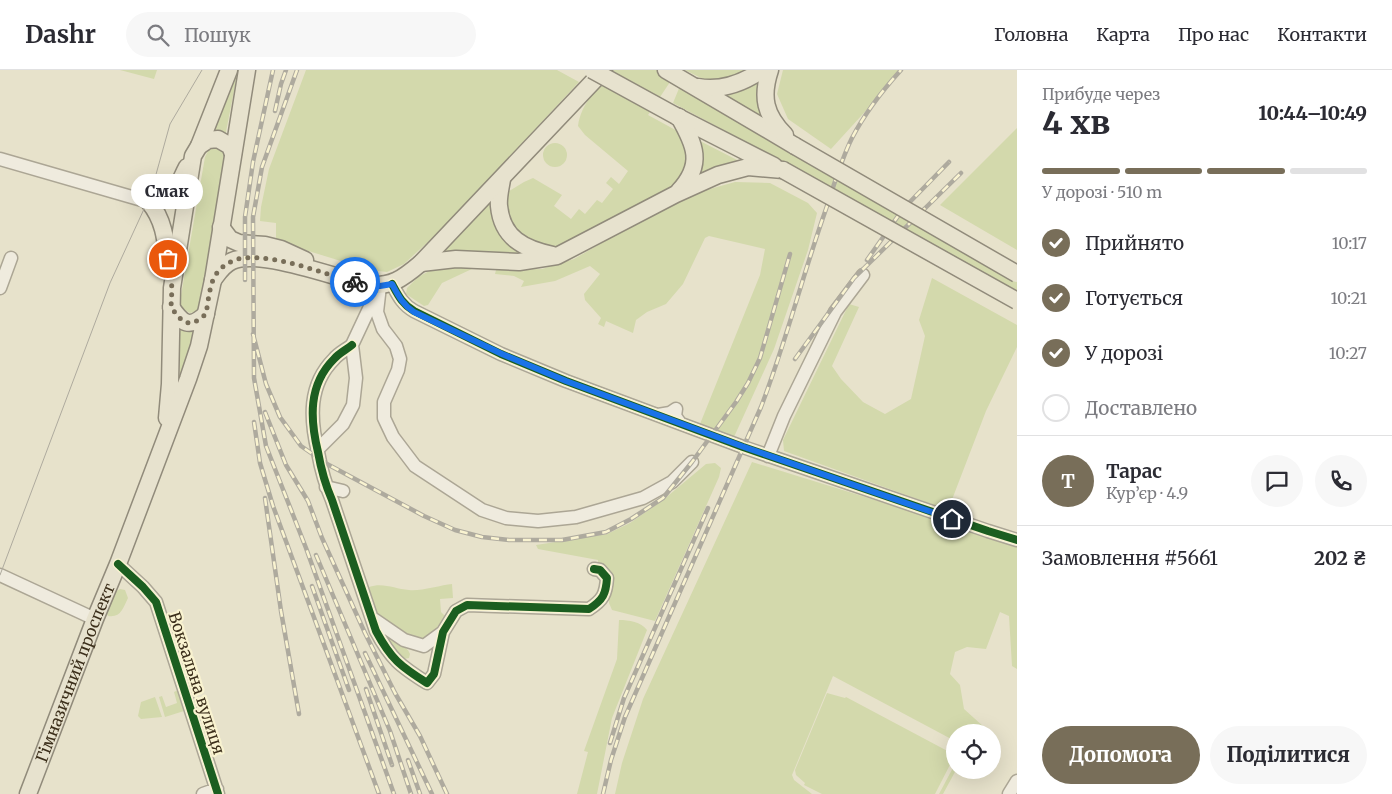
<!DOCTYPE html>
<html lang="uk">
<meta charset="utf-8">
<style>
:root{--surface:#fff;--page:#f7f7f7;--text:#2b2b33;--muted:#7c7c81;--line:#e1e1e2;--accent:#786e59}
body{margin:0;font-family:Merriweather,serif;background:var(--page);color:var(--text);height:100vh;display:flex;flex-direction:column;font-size:19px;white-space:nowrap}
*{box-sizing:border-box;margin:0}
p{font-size:16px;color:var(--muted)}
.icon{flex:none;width:28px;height:28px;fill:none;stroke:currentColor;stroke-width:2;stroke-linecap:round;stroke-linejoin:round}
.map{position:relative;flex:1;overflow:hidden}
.drawer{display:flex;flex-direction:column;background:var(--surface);width:375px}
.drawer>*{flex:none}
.tools{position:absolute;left:946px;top:654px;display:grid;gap:10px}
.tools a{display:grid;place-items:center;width:55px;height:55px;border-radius:50%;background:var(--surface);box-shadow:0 5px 20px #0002;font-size:25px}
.pin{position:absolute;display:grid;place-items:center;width:42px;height:42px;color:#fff;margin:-21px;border:2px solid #fff;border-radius:50%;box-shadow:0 1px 5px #0007}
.courier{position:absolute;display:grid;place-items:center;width:50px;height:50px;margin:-25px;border:4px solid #1a73e8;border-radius:50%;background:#fff;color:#222;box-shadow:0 1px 6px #0007}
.bubble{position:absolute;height:35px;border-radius:18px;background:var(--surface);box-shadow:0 5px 20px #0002;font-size:16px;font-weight:800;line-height:35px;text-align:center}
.head em{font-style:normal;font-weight:800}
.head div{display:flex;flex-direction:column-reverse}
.head{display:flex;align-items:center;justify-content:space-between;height:85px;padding:0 25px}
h1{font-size:32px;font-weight:800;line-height:38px}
.bar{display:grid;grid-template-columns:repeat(4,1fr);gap:8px 5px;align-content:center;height:60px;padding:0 25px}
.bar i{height:6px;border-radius:4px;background:var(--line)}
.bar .active{background:var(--accent)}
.bar p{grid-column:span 4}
.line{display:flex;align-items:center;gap:12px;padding:0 25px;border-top:1px solid var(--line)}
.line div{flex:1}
.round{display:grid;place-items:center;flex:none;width:52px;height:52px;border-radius:26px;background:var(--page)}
ol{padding:0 25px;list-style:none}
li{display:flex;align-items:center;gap:15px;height:55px}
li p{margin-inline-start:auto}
li .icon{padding:5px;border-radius:50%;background:var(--accent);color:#fff;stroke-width:4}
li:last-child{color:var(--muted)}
li i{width:28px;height:28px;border:2px solid var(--line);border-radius:50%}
.button{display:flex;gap:10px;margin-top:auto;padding:10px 25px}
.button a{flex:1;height:58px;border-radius:30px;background:var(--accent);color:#fff;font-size:20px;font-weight:800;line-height:58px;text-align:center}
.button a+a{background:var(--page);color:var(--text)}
header{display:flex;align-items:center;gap:30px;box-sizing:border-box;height:70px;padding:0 25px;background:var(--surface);border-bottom:1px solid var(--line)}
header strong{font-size:24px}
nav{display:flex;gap:28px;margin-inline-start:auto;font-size:18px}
.search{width:350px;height:45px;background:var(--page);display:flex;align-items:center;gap:12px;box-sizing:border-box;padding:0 18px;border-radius:28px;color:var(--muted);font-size:19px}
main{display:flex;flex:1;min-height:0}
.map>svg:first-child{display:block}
</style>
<header>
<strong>Dashr</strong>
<div class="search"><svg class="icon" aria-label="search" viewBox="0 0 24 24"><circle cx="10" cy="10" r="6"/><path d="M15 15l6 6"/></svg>Пошук</div>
<nav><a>Головна</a><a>Карта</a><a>Про нас</a><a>Контакти</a></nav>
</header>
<main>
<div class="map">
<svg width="1017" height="724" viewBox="0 0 1017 724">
<rect width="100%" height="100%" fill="#e7e2cb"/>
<!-- green -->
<path fill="#d3d9ac" d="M120,0h37l-3,9z
M238,0l-13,67 -14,-4z
M306,0h251l22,12 -135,145 -40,37 -17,8 -17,-2 -94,-29v-18l-16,-2 1,-14 8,-38z
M614,0h64l-30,45 33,18 9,19 -10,32 -121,65 -29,-4 -22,-22 -2,-30 18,-11 9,-4 29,17 -8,11 17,13 8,-10 6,5 12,-14 5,3 11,-14 -7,-6 5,-6 8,7 9,-13 -43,-36 -7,-9c3,-23 21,-40 36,-56z
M685,0h68l-4,3 -40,9z
M783,0h120l-72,79 -43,-30 -11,-25z
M766,1l2,50 -48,-29z
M680,16l337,195v10l-207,-115 -137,-73z
M1017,58v122l-77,-45z
M698,70l45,23 -48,17z
M543 85a12 12 0 1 1 24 0a12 12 0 1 1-24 0Z
M213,77l9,1 5,7 -24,148 -5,8 -8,2 -8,-4 -2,-8 25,-144 4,-8z
M735,112l35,1 38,20 9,10 -9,37 -34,99 -40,88 -34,-13 60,-149 5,-26 -56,-13 -4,2 -22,46 -17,20 -19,8 -11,8 -3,13 -27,-12 -2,6 -6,-3 3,-6 -16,-18 -1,-6 16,-20 -10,-8 -35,15 -34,6 3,-6 -10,-5 -19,-2 1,-4 46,-1 32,-10 107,-62z
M494,126l38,60 -91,-1z
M470,196l4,2 -32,15 -14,22 -4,1 -18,-12 1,-6 11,-11 13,-7z
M932,208l85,47v22l-31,64 -38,99 -164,-59 -1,-11 66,-136 10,3 -27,59 9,13 22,23 22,12 26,-15 14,-63 -6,-16z
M180,257l7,4 10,-1 -17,52z
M752,392l265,82v125l-5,-3 -3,-50 -9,-4 -14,37 -19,-2 -12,5 -5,22 10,11 4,24 20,18 -6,5h-23v9l-122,-65 -41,99 2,5 18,14h-197l7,-31 21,-64z
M715,393l6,5 -2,9 -64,144 -43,-11 -3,-7v-28l-11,-9v-6l-60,-11 -2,-4 71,-11 23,-11 33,-23 43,-36z
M452,514l1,14 -13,1 1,13 4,4 -12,17 -12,9 -10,-2 -36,-23 -6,-30c14,-5 26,2 40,3 9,2 32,-5 43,-6z
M120,519l5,1 3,8c-5,10 -7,20 -20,18l-1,-2 8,-22z
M619,550c10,0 22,2 28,10l-35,88 -15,76h-20l11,-42 -4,-1 33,-92z
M386,561l22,19 2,4 -1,4 -5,1 -21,-21z
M178,620l6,21 -19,6 -6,-20 3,-1 4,11 11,-4 -3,-11z
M827,623l18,5 1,-1 109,58 -20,39h-113l-18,-9 1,-2 -9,-8 -1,-5z
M155,627l7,20 -21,2 -3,-3 3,-14z
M955,694l1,6 -13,24h-4z"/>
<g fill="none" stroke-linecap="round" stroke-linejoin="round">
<!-- minor casing -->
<g stroke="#aca695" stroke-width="15">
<path id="minor" d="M0,89l149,43
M392,214c6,11 10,20 22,27l87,43 65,27 177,66 245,84 29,9
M380,216l-3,26 6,17 13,17 4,13 -2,11 -14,32v16l9,19 22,29 67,44 24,8 32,3 38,-4 67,-19 29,-16 20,-20
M0,218l11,-30
M352,275c-6,5 -13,8 -18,14 -26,26 -24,60 -16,93 3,17 7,32 14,48l44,131c15,28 24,35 51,52l7,-9 9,-42 13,-21 11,-6 122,4c14,-9 17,-15 18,-31l-7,-8 -6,-1
M658,345l12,-2 6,-4 -1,7 5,7
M317,380l26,-26 10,-19 3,-27 -4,-33 23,-49
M768,386l16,-40 51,-104 28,-37
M326,417l17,4
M118,494l25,23 13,15 62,192
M0,505l95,44
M372,548l32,22 20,6 19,-14
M203,724l14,-5
M1009,724l8,-13"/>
</g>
<!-- major casing -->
<g stroke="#918b7b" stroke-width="19">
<g id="major">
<path d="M666,0l129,76"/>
<path d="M770,0c-9,27 -5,45 15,65"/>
<path d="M698,17c23,4 45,-4 64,-17"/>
<path d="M676,46l98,50"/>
<path d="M679,47c16,28 25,47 0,74"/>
<path d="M199,76l9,-6 10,-1 12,7 3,8"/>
<path d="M502,109c-1,8 -4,18 -3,27 3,32 25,43 54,49"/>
<path d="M149,132c17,20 17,44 20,68"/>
<path d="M149,132c25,1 28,-16 38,-35"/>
<path d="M221,157l9,12 9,4 26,2 16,4 24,11"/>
<path d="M421,193l35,-4 63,3 38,-6 119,-62 42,-19 30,-8 35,3"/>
<path d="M213,210c6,-8 10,-15 19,-19 27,-12 103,16 134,24 26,2 36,-6 55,-22l183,-193"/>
<path d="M171,237c12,17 18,22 35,7"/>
<path d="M167,348l3,-34 2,-96 21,-132 6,-10 30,-76"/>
<path id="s1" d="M28,724l67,-175 23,-55 70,-185 11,-33 14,-66 34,-210"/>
</g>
</g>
<!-- minor -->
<use href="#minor" stroke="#efebde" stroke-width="12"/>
<!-- major -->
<use href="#major" stroke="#e7e2ce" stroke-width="16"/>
<!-- tram -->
<path stroke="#aeaa9e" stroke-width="1" d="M0,505l110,-292 40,-87 20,-72 32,-54"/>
<!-- rail casing -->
<g stroke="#aeaa9e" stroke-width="4.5">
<path id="rail" d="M297,0l-35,97 -9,50 1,161 12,68 40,102 88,246
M275,41l6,-27 5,-14
M867,190l36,-51 46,-47
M245,210v-63l8,-55 20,-92
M253,264l13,50 14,33 21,29 26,18 97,52 31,14 27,7 27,3h53l44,-8 25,-13 32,-21 29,-36 44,-60 12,-19 12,-25 30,-104
M795,289l59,-81 107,-105
M265,342l21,53 22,36 14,37 43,95 30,60 25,43 27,58
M254,352l6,41 13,43 106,288
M265,428l16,113 18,103
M316,485l74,176 21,63
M312,516l37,104
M365,583l67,141
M366,619l26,76
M610,673l14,-45 84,-190
M408,690l12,34
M603,724l8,-34 14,-43 136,-310c25,-65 42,-133 65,-198 8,-24 15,-49 26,-71 13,-25 30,-47 49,-68"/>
</g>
<!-- rail -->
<use href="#rail" stroke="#f9f3d0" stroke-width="2.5" stroke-dasharray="8" stroke-linecap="butt"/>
<!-- major-bridge casing -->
<g stroke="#918b7b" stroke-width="19" stroke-linecap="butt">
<path id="major-bridge" d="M592,0l84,46
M795,76l222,128
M783,100l234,131"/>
</g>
<!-- major-bridge -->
<use href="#major-bridge" stroke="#e7e2ce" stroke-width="16"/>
<!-- cycleway casing -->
<g stroke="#f9f3d0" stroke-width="11">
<path id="cycleway" d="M392,214c6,11 10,20 22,27l87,43 65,27 177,66 245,84 29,9
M352,275c-6,5 -13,8 -18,14 -26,26 -24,60 -16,93 3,17 7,32 14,48l44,131c15,28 24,35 51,52l7,-9 9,-42 13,-21 11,-6 122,4c14,-9 17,-15 18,-31l-7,-8 -6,-1
M118,494l25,23 13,15 62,192"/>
</g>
<!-- cycleway -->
<use href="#cycleway" stroke="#1b5e20" stroke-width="8"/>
</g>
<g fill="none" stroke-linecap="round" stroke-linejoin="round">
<!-- done -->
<path stroke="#786e59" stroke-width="5" stroke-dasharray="0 9" d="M168,189l4,29 -1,19c12,17 18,22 35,7 2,-11 3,-24 7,-34 5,-12 17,-20 30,-22 37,-3 77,15 112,24"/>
<!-- route -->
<path stroke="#1a73e8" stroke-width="6" d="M355,212l25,4 12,-2c6,11 10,20 22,28l88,42 64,27 178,66 208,72"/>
</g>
<g text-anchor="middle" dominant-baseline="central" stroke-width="4.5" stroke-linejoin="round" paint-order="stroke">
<!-- street labels -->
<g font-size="16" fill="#3c2f1b" stroke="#f9f3d0">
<text stroke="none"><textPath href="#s1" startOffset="130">Гімназичний проспект</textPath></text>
<text transform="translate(197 613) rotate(72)">Вокзальна вулиця</text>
</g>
</g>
</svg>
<div class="tools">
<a><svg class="icon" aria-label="locate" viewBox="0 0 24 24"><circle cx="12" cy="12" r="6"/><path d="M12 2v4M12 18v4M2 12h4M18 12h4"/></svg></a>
</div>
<div class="pin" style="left:168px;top:189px;background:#ea580c"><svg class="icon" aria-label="bag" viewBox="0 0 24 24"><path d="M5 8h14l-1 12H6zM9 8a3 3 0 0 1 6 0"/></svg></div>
<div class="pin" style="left:952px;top:449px;background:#1f2937"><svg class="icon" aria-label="home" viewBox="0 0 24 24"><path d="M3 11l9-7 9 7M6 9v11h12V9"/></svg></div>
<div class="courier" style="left:355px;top:212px"><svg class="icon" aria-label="bike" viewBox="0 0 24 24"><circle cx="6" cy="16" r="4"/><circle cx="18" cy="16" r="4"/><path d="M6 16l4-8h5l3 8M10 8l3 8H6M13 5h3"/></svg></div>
<div class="bubble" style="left:131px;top:104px;width:72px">Смак</div>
</div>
<section class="drawer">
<div class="head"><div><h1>4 хв</h1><p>Прибуде через</p></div><em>10:44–10:49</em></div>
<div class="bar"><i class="active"></i><i class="active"></i><i class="active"></i><i></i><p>У дорозі · 510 m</p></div>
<ol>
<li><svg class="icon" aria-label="check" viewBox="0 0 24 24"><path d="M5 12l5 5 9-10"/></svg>Прийнято<p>10:17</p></li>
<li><svg class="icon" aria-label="check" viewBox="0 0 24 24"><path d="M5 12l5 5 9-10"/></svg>Готується<p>10:21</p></li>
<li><svg class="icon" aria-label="check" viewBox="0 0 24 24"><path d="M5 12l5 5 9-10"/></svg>У дорозі<p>10:27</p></li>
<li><i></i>Доставлено</li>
</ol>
<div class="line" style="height:90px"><b class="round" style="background:var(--accent);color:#fff">Т</b><div><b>Тарас</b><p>Кур’єр · 4.9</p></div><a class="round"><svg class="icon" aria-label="chat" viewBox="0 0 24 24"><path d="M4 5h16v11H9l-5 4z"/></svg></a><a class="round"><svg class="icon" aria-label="phone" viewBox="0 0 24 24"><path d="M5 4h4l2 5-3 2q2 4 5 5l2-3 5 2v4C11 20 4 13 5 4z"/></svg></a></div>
<div class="line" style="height:65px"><div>Замовлення #5661</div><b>202 ₴</b></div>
<div class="button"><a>Допомога</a><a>Поділитися</a></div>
</section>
</main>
